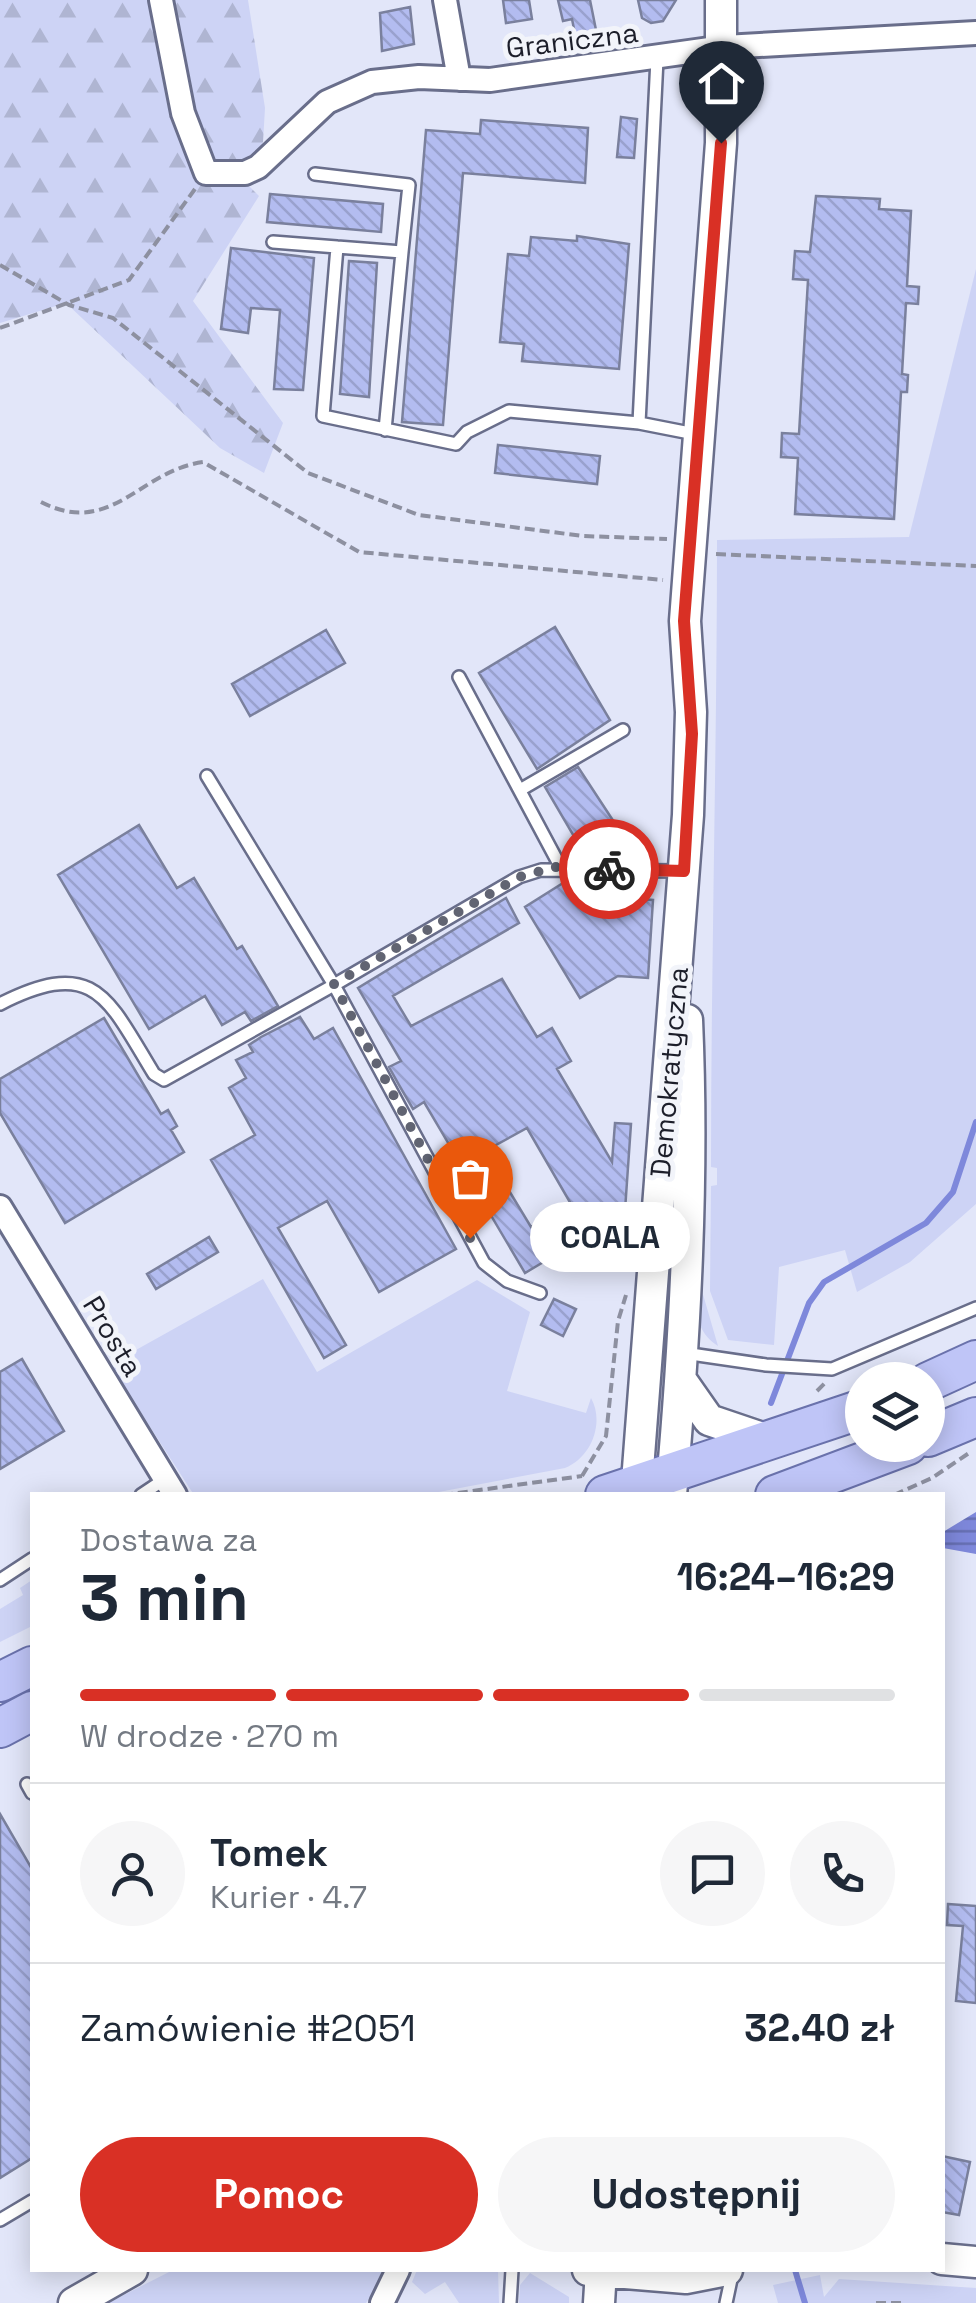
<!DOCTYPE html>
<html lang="pl">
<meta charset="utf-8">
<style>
:root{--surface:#fff;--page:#f6f6f7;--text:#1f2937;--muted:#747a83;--line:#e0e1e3;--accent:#d93025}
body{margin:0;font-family:"Space Grotesk",sans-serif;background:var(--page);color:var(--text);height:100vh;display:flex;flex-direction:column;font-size:38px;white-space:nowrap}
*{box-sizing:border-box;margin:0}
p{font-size:32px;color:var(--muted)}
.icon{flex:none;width:55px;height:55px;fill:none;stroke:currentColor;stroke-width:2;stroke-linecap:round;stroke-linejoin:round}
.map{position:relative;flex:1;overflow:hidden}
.sheet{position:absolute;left:30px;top:1492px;width:915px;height:780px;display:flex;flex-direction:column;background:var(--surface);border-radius:0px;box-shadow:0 5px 25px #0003}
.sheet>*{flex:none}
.tools{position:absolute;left:845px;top:1362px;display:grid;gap:20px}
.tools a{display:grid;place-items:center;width:100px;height:100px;border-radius:50%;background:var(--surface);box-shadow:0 5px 25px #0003;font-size:50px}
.pin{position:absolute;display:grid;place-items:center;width:85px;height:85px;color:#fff;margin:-102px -42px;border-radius:50% 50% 50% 0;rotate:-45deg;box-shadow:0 0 10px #0007}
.pin .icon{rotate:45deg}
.courier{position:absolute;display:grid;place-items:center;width:100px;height:100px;margin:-50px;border:8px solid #d93025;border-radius:50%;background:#fff;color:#222;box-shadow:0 2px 12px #0007}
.bubble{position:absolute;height:70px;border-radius:35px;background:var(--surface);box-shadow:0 5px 25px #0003;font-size:32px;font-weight:700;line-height:70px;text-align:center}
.head em{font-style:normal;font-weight:700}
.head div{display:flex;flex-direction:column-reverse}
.head{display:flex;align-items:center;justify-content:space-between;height:170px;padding:0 50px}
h1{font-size:65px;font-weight:700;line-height:75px}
.bar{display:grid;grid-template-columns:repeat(4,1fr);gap:15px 10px;align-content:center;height:120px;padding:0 50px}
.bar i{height:12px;border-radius:8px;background:var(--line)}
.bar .active{background:var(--accent)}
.bar p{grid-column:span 4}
.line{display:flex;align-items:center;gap:25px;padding:0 50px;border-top:2px solid var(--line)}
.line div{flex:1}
.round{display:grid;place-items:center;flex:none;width:105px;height:105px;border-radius:52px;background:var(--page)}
.button{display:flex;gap:20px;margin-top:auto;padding:20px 50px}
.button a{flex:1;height:115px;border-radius:60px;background:var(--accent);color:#fff;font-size:40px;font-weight:700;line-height:115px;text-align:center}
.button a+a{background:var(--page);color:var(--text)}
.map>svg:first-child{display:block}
</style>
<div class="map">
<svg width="976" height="2303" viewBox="0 0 976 2303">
<defs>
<pattern id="forest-firs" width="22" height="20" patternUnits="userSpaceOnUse" patternTransform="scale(2.5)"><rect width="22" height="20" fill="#cdd3f5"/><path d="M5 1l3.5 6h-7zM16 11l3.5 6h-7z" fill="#afb5d2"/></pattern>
<pattern id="water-rules" width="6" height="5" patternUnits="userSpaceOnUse" patternTransform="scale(2.5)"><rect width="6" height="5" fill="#7e88db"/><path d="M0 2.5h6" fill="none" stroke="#666fb2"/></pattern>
<pattern id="building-back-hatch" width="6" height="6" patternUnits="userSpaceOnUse" patternTransform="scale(2.5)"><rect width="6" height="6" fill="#b3bcf0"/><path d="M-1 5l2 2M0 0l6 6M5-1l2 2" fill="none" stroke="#99a1ce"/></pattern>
</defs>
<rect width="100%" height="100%" fill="#e2e6f9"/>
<!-- green -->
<path fill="#cdd3f5" d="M976,269v935l-66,58 -53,30 -12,-42 -66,17 -5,78 -46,-5 -18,-49 1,-105 6,-1v-17l-6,-1c0,-209 6,-418 6,-627l192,-3z
M704,1228l-2,63 16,55c-38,-23 -18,-82 -14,-118z
M263,1279l54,93 160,-92 53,32 -23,79 79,22 5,-15c14,25 0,60 -26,70l-142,27h-229l-82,-127 6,-8z
M32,1580v46l-32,16v-33l23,-14 -3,-7z
M173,2270h206l5,3 -18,30h-258z
M417,2270h81l1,33h-40l-14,-21 -20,12 -13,-12z
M530,2273l39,24v6h-50l1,-18z
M820,2275l4,22 15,-18 137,9v15h-198l-5,-18z"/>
<!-- forest -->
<path fill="url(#forest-firs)" d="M0,0h248l17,108 -2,34 -19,39 15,15 -66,105 90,122 -19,50 -44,-25 -154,-145 -66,20z"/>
<!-- water -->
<path fill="url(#water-rules)" d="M976,1512v42l-33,-6v-16z"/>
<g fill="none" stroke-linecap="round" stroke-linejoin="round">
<!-- stream -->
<path stroke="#7e88db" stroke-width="6" d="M771,1403l38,-100 15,-21 102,-59 27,-31 23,-70
M795,2270l10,33"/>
</g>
<!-- building -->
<path fill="url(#building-back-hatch)" stroke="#7a809d" stroke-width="2.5" d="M503,0h26l3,19 -26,4z
M558,0h32l7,35 -21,4 -4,-20 -9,2z
M638,0h38l-13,21 -12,2 -9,-5z
M410,7l4,37 -32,7 -2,-38z
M621,117l16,2 -3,39 -17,-1z
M481,120l107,8 -3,55 -122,-10 -20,252 -41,-3 24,-292 54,4z
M270,194l113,10 -2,28 -114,-10z
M816,196l64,3 -1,10 32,2 -4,75 12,1 -1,17 -12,-1 -4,71 6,1 -1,17h-6l-7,127 -99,-5 3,-56 -17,-1 1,-24 17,1 9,-154 -15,-1 2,-28 15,1z
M577,236l52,8 -10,125 -97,-8 2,-17 -24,-2 8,-88 21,2 2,-19 46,4z
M231,248l83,10 -11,132 -29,-1 6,-79 -29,-2 -3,25 -27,-4z
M349,261l28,2 -8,134 -29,-3z
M498,445l102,11 -3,28 -102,-11z
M555,627l55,93 -73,49 -58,-96z
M326,630l19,33 -95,53 -18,-32z
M578,767l36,55 -35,23 -34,-58z
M139,825l38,63 17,-10 43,71 5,-3 36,60 -27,15 -6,-9 -23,13 -17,-29 -56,33 -91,-154z
M563,883l47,5v9l43,3 -5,78 -30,-2 -38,22 -55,-91z
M506,898l13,25 -126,73 18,30 91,-47 35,58 15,-9 19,33 -14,8 55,93 3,-39 16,1 -10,144h-13l-81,-140 -42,23 46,76 11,-6 18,31 -35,21 -101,-171 -11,7 -14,-24 -10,-18 12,-6 -43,-73z
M300,1017l14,22 19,-11 123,221 -77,43 -52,-91 -49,27 68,117 -22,13 -113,-198 44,-25 -26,-47 17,-10 -10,-18 17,-8 -4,-7 12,-8z
M104,1018l57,96 7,-4 9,16 -6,4 13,22 -119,71 -65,-110v-34z
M209,1237l9,15 -62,37 -9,-15z
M554,1299l22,10 -13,27 -22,-11z
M22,1359l42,72 -64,38v-97z
M0,1814l32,55v289l-32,20z
M948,1904l28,2v97l-20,-2 7,-75 -16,-1z
M942,2156l28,6 -11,53 -17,-3z"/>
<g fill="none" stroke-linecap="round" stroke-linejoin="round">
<!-- service casing -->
<g stroke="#696e8b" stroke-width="16">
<path id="service" d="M315,174l94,11 -7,67
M273,242l64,5
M639,423l18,-364
M385,430l17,-178 -65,-5 -14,169 133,28 11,-12 42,-21 130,12 56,11
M459,677l101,189
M520,790l103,-60
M0,1004c95,-48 107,-7 154,70l10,6 170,-95 -127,-209
M540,1293l-33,-12 -23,-18 -150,-278 185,-108 22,-7 143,1
M684,1353l82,12 66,4 144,-61
M141,1495l24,-16
M0,1580l32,-21
M27,1784l5,9
M0,2220l32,-19
M510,2303l2,-33
M726,2303l7,-33"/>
</g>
<!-- minor casing -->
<g stroke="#696e8b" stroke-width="28">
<path id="minor" d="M161,0l22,113 23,60h39l13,-6 69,-65 45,-20 47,-5 71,3 234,-33 252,-14
M445,0l14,79
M0,1207l175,288
M382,2303l16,-33"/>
</g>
<!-- tertiary casing -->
<g stroke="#696e8b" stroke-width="35">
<path id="tertiary" d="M681,1380l28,40 62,21
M636,1495l52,-680 3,-103 -6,-91 36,-478v-143
M671,1495c14,-158 23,-316 16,-475
M942,2259l34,3
M588,2270l98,8 41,-8
M74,2303l58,-33
M599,2303l2,-33"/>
</g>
<!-- primary casing -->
<g stroke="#6a72ac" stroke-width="42">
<path id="primary" d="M928,1382l48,-22
M928,1437l48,-20
M605,1495l257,-86
M775,1495l133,-50
M0,1682l32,-16
M0,1728l32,-17"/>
</g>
<!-- path -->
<path stroke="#8d90a0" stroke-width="4" stroke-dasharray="10 5" stroke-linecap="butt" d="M0,265l69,40 44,13 195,155 111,42 164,21 84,3
M0,328l129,-48 66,-91
M41,502c70,36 98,-31 162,-40l156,90 304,28
M716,554l260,12
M817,1391l8,-8
M582,1476l24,-40 12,-115 8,-26
M443,1495l139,-19
M894,1495l38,-17 40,-27
M876,2303h26"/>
<!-- service -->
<use href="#service" stroke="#fff" stroke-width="11"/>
<!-- minor -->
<use href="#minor" stroke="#fff" stroke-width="22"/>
<!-- tertiary -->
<use href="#tertiary" stroke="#fff" stroke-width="30"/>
<!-- primary -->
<use href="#primary" stroke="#bfc5f7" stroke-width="38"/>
</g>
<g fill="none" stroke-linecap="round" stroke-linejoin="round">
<!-- done -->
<path stroke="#616472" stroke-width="10" stroke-dasharray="0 18" d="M470,1238l-136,-254 185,-107 41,-11 49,3"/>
<!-- route -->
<path stroke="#d93025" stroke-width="12" d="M609,869l75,2 8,-137 -8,-113 37,-478"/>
</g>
<g text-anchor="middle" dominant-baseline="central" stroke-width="10" stroke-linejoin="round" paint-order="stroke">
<!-- street labels -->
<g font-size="28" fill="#1c1e2a" stroke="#f2f4fa">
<text transform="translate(572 40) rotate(-7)">Graniczna</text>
<text transform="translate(669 1072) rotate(-85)">Demokratyczna</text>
<text transform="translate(113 1336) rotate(59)">Prosta</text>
</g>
</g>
</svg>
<div class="tools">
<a><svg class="icon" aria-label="layers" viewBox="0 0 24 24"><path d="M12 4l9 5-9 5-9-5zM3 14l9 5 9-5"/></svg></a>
</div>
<div class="pin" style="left:470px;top:1238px;background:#ea580c"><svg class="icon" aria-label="bag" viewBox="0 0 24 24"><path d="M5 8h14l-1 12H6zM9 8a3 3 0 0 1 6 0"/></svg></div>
<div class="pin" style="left:721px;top:143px;background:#1f2937"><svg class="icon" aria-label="home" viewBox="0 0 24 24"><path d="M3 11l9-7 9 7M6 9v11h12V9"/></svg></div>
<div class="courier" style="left:609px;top:869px"><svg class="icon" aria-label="bike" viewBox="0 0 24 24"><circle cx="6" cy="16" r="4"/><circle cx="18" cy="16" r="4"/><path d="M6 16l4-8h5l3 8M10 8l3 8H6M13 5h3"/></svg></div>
<div class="bubble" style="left:530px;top:1202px;width:160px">COALA</div>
<section class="sheet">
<div class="head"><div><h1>3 min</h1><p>Dostawa za</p></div><em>16:24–16:29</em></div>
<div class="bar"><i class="active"></i><i class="active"></i><i class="active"></i><i></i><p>W drodze · 270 m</p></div>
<div class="line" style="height:180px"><a class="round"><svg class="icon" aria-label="person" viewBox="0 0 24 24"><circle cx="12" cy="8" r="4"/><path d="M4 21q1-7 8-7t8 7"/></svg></a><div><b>Tomek</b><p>Kurier · 4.7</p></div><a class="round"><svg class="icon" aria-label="chat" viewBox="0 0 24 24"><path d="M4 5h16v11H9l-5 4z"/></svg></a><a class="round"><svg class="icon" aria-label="phone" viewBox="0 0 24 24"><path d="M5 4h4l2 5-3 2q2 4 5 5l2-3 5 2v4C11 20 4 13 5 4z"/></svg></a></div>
<div class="line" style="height:130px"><div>Zamówienie #2051</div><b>32.40 zł</b></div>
<div class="button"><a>Pomoc</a><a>Udostępnij</a></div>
</section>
</div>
